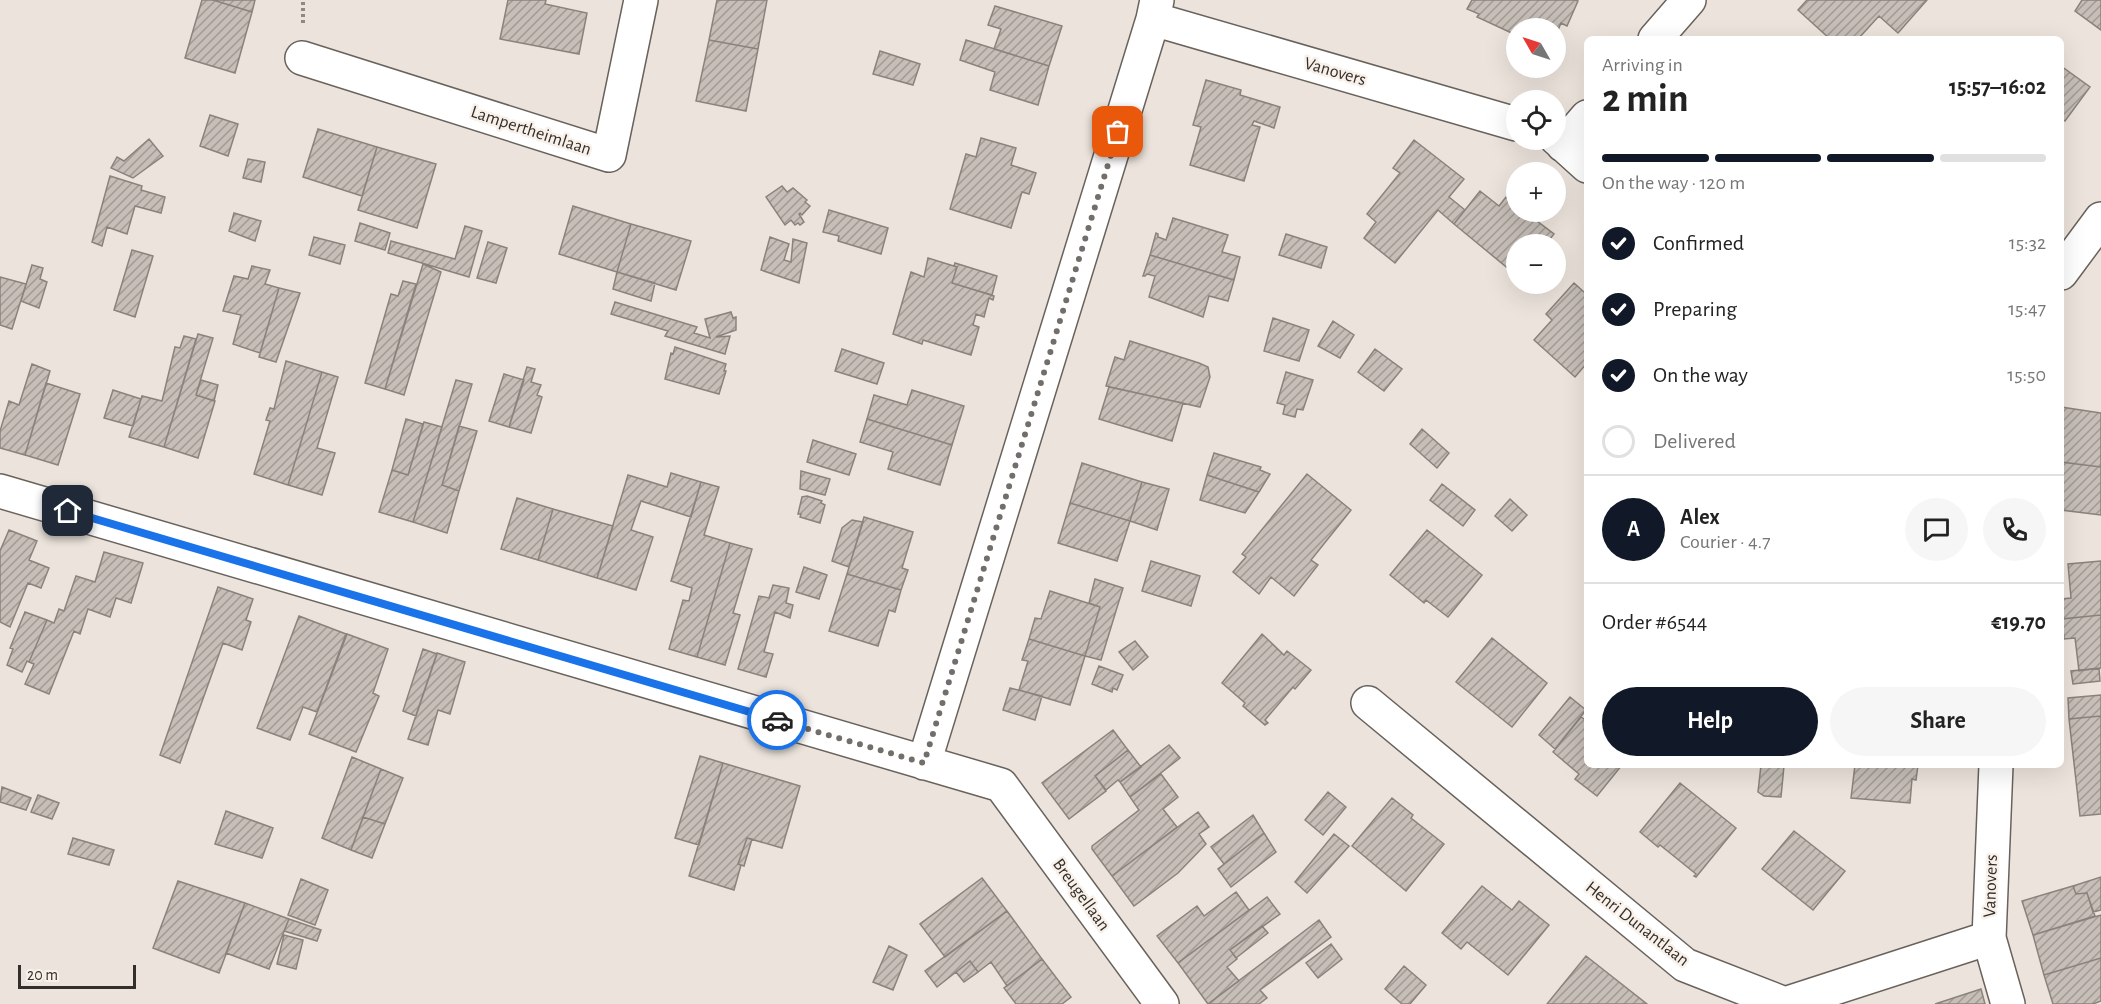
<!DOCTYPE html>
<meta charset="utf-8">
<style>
:root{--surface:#fff;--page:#f6f6f6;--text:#222;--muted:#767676;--line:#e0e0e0;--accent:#111827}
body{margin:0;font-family:"Alegreya Sans",sans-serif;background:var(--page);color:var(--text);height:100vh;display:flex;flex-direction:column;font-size:22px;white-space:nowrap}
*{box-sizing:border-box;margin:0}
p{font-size:20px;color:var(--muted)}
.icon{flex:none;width:33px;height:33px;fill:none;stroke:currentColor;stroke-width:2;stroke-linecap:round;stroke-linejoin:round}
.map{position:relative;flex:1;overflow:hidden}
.details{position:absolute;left:1584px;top:36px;width:480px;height:732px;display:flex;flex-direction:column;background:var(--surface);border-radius:9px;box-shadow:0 6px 24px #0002}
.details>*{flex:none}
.needle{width:39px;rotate:309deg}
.fabs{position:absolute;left:1506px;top:18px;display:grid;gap:12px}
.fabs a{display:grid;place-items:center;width:60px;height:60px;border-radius:50%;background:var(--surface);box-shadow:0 6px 24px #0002;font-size:30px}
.scale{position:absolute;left:18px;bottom:15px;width:118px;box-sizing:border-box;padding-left:6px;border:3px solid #312e2b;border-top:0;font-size:16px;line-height:21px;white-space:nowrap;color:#312e2b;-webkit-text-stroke:4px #f9f1e9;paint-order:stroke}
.pin{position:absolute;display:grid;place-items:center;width:51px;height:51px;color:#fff;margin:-26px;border-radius:12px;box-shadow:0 3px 9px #0006}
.courier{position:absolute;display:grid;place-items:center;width:60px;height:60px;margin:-30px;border:4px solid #1a73e8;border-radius:50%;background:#fff;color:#222;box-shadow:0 2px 8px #0007}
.headline em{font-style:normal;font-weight:700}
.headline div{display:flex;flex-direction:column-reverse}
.headline{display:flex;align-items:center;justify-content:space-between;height:102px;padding:0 18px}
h1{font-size:39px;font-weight:700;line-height:45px}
.bar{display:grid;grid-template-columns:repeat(4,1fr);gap:9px 6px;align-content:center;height:72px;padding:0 18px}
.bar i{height:8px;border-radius:4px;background:var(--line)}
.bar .current{background:var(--accent)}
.bar p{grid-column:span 4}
.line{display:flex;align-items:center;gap:15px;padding:0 18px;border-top:2px solid var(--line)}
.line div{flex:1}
.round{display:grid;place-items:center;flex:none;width:63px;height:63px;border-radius:32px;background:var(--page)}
ol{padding:0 18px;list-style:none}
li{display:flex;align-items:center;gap:18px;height:66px}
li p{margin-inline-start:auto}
li .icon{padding:6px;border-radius:50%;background:var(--accent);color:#fff;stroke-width:4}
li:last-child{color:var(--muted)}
li i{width:33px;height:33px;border:3px solid var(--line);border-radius:50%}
.primary-button{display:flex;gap:12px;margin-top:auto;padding:12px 18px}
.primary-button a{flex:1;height:69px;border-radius:36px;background:var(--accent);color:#fff;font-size:24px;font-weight:700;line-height:69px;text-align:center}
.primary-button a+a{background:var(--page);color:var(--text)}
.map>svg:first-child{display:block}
</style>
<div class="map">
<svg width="2101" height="1004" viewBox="0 0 2101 1004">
<defs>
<pattern id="building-hatch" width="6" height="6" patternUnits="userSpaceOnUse" patternTransform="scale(1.5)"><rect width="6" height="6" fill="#c6beb7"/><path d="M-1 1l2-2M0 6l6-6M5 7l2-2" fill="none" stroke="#a19b95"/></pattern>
</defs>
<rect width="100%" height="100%" fill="#ece4dc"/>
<!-- building -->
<path fill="url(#building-hatch)" stroke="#8a837c" stroke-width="1.5" d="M202,0h11l39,12 -17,61 -50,-15z
M213,0h42l-3,12z
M508,0h38l-1,4 42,9 -8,41 -79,-15z
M717,0h50l-9,49 -49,-9z
M1472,0h103l3,1 -11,25 -6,-3 -5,12v-7h-40v7l-39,-18 2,-3 -12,-5z
M1807,0h120l-29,33 -19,-17 -21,23h-28l-32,-29z
M2082,0h19v30l-26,-19z
M995,6l67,20 -13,40 -55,-17 7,-20 -13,-4z
M709,40l49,9 -12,62 -50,-10z
M966,40l83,26 -11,39 -48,-15 5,-18 -35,-12z
M880,51l40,13 -7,21 -40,-11z
M2061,66l29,21 -25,34 -4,-3z
M1206,80l35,10 -1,5 40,12 -6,21 -20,-7 -2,4 8,2 -16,54 -54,-16 11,-38 -8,-2z
M210,115l28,9 -10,32 -28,-10z
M318,129l59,18 -15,49 -59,-19z
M981,138l35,10 -5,17 25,8 -7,21 -7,-2 -11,36 -61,-19 16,-55 10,3z
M149,139l14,17 -30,22 -22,-10 6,-11 7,4z
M1414,140l50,39 -15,18 16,13 -11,14 -16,-14 -43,53 -31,-25 12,-16 -9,-8 33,-41 -7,-5z
M377,147l59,17 -19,64 -59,-18z
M248,159l17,3 -4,20 -18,-4z
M110,176l32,10 -1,4 24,7 -4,16 -26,-7 -8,28 -20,-7 -5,19 -10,-4z
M782,186l5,6 6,-4 14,12 -2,2 5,4 -8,9 -2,-2 -1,1 5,8 -4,3 -2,-2 -3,2 -4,-5 -6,5 -19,-28z
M1480,191l19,15 7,-9 10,8v7h9l29,22 -8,10h-30v31l-62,-51z
M573,206l58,18 -14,48 -58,-18z
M829,210l59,18 -7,26 -43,-13 1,-5 -16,-4z
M234,213l27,8 -6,20 -26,-10z
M1173,218l55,17 -6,17 18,5 -6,23 -84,-25 6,-22 2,1v3l8,3z
M360,223l30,10 -5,17 -30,-9z
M631,224l60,17 -15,49 -59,-18z
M465,226l17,5 -13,46 -81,-24 3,-12 64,18z
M1286,234l41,13 -6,21 -42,-13z
M314,237l31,8 -5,19 -31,-9z
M770,237l19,7 -5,16 7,2 2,-23 14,4 -8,40 -38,-13z
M488,242l19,6 -11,35 -19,-5z
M132,250l21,6 -18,61 -21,-7z
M1150,255l84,25 -6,21 -19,-5 -6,21 -54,-20 6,-21 -8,-2 -2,2h-2z
M928,258l29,9 -5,16 42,13 -1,4 -4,-2 -5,19 -8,-3 -3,11 6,2 -8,28 -48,-15 -1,4 -29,-10 18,-62 13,5z
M955,263l42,13 -5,19 -40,-12 5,-16 -3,-1z
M423,264l18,8 -37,123 -19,-6z
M32,265l11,3 -3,11 7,3 -8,26 -18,-7z
M252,266l18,4 -5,14 14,4 -19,65 -27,-9 8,-29 -18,-4 11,-35 14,3z
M617,272l38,11 -4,18 -38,-12z
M0,277l26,7 -14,45 -12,-4z
M403,281l13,3 -31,105 -20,-6 26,-89 7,2z
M1574,283l10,9 3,-3v74l-12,14 -41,-37 18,-20 -6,-6z
M279,288l21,5 -24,69 -17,-5z
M615,302l82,25 -3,6 16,5 -5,-19 26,-7 2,6 3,-1v13l-20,7 14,-1 -5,18 -60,-18 3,-5 -57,-17z
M1273,318l36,12 -10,31 -35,-10z
M1333,321l21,14 -14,23 -22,-12z
M198,334l15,4 -17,57 19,6 -17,57 -34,-11z
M184,336l12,3 -32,108 -35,-10 13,-41 20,5 13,-54 5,1z
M1130,341l69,22 9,4 2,10 -10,30 -94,-21 9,-29 9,3z
M675,347l51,17 -2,7h2l-7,23 -54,-15 6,-26 2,1z
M842,349l42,14 -7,21 -42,-13z
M1375,349l27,20 -18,22 -26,-19z
M286,361l36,11 -34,113 -34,-11 16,-53 -4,-1 4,-12 4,1z
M32,364l18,7 -25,84 -25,-7v-17l9,-30 10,4z
M527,367l8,2 -4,13 10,3 -4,10 5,2 -11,36 -22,-6z
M322,372l16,5 -21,71 18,5 -13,42 -34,-10z
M1286,372l27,8 -10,30 -6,-1 -2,8 -12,-3 2,-9 -8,-2z
M504,374l20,6 -15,47 -20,-6z
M201,380l17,5 -4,16 -18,-6z
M456,380l16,4 -30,101 17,6 -12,42 -34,-11z
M46,383l34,11 -22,71 -33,-10z
M1109,387l74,16 -11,38 -73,-22z
M113,390l28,9 -8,27 -29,-8z
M912,390l52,16 -12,39 -85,-26 7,-24 33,10z
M2061,407l40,6v54l-40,-5z
M406,419l17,5 -15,51 -16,-5z
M867,419l85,26 -12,40 -52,-16 5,-17 -33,-10z
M424,422l18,5 -29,95 -34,-10 13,-42 16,5z
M459,426l18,5 -18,60 -17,-6z
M1422,429l27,24 -12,15 -27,-24z
M813,440l43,14 -7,21 -42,-13z
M1214,453l47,14 -1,3 10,4 -11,18 -52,-17z
M2061,462l40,5v48l-40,-5z
M1082,463l60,19 -12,39 -60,-18z
M801,471l29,8 -5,16 -25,-6z
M671,473l30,9 -10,35 -50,-16 -10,29 22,7 -17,53 -39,-12 31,-103 39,12z
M1307,474l44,36 -40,50 7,5 -24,31 -23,-19 -12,17 -26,-22 13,-15 -4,-3z
M1207,475l52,17 -14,21 -45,-13z
M701,482l18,5 -15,48 26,8 -33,114 -28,-8 14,-49 6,1 3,-13 -21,-7z
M1142,482l27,7 -12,41 -27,-9z
M1442,484l33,26 -12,16 -33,-26z
M807,496l15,5 -1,2 4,2 -5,18 -20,-6 1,-3h-3l4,-17z
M517,498l36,11 -15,51 -37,-11z
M1510,499l17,16 -15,16 -17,-15z
M1070,503l60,18 -13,40 -59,-18z
M553,509l60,17 -16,52 -59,-18z
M864,517l49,15 -11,36 6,2 -7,20 -54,-16z
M852,520l11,2 -14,45 -17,-6 10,-33z
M9,530l28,11 -8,19 20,8 -8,20 -13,-5 -18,44 -10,-5v-71z
M1427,530l55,45 -34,42 -22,-17 -2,3 -34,-28z
M730,543l22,6 -19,64 7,2 -15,50 -28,-8z
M104,552l39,11 -12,40 -15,-5 -6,19 -22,-8 -8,25 -6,-3 -25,63 -24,-10 9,-20 -5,-2 18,-42 7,3 5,-14 5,2 12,-35 19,6z
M1151,561l49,15 -9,30 -49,-15z
M2101,561v54l-39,4 -1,-20 10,-1 -3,-34z
M804,567l23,8 -8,24 -23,-7z
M847,574l54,16 -6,22 -6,-2 -11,36 -49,-15z
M1095,579l28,9 -22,72 -16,-4 15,-49 -11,-4z
M773,585l16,3 -3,15 7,2 -3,13 -15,-6 -11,40 9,2 -7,23 -28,-8 21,-73 10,2z
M218,587l35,12 -7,21 5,2 -9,28 -19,-7 -43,120 -20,-8z
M1050,591l50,16 -15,49 -56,-17 6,-21 6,1z
M25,612l22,8 -18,42 -2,-1 -5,11 -15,-7 6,-16 -3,-1z
M2101,615v53l-22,3 -4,-33 -11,1 -2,-20z
M299,616l47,18 -29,78 -14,-5 -13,33 -33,-12z
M347,634l41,15 -15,44 6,3 -23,56 -47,-18z
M1262,634l22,21 3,-4 24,19 -16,19 -2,-2 -28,33 3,3 -3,2 -22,-19 2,-3 -23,-20z
M1492,638l55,45 -35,44 -56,-45z
M1029,639l56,17 -15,49 -51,-15 9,-29 -6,-1z
M1135,641l13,16 -15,13 -14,-18z
M423,649l14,5 -21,62 -13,-5z
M437,653l28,9 -15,52 -12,-4 -10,35 -20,-6z
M1099,666l24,9 -6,15 -4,-2 -1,4 -20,-8z
M2099,668l1,13 -27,3 -2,-13z
M1010,688l32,8 -7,24 -32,-10z
M2101,695v21l-32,3 -1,-21z
M1570,697l16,13 -31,39 -16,-14z
M2101,716v98l-21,2 -11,-97z
M1581,717l6,4v44h35l-25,31 -22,-17 4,-5 -26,-22z
M1113,730l15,20 -33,26 11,15 -37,28 -27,-36z
M1169,745l11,13 -50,39 -10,-15z
M1128,750l13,17 -21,15 -2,-2 -12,10 -11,-14z
M700,756l23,7 -24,82 -24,-7z
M352,757l29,12 -30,81 -29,-12z
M723,763l77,23 -18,62 -35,-10 -9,26 3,1 -7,25 -45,-14z
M1761,765l23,1 -3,31 -17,-1 -6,-4z
M1855,765h63l-2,15 -4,-1 -2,24 -59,-5z
M381,769l22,9 -18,46 -22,-7z
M1161,774l17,23 -15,12 14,18 -65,49 -20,-27v-3l47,-36 -9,-13z
M1680,783l56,45 -40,49 -2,-1 2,-2 -36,-29 -2,2 -18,-15z
M2,787l29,11 -5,12 -26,-8z
M1328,792l18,15 -23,28 -18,-15z
M38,795l21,8 -7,16 -21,-7z
M1392,798l21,17 -2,3 33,26 -38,47 -54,-45z
M226,811l47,17 -11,30 -47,-14z
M1198,812l11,15 -10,7 7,10 -28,29 -44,33 -22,-30z
M1253,815l11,18 -40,31 -13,-17z
M363,817l22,7 -13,34 -21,-8z
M1794,831l51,40 -32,39 -51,-41z
M1264,833l12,19 -45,35 -13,-18z
M1334,834l15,12 -42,47 -12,-11z
M73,838l41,12 -5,15 -41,-11z
M747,838l5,1 -8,27 -6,-2z
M2101,877v33l-8,2 -6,-19 -11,1 -3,-8z
M982,878l25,33 -62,46 -25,-33z
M301,879l27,11 -13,35 -27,-10z
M178,881l67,22 -26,70 -66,-25z
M1482,886l30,24 7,-9 30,24 -41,50 -41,-33 -6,7 -19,-16z
M2073,886l3,8 11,-1 8,23 -62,19 -11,-34z
M1236,892l13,18 -71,53 -21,-27 40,-30 7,10z
M1267,897l13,17 -50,36 7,9 -10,8 12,14 -31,23 -30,-41z
M245,903l44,16 -20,50 -43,-16z
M1007,911l35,48 -35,27 -16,-24 -13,10 -8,-11 -33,26 -12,-16z
M2101,915v43l-57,17 -11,-40z
M289,919l32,11 -4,11 -33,-10z
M1319,920l12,17 -71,53 7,8 -8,6h-51z
M1262,926l6,7 -32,25 -6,-8z
M284,935l19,5 -7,29 -19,-5z
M1331,944l11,15 -24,19 -12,-15z
M889,946l18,9 -14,35 -20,-8z
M1586,956l61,48h-100z
M2101,958v43l-8,3h-40l-9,-29z
M1042,959l29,38 -9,7h-46l-12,-16z
M970,961l8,11 -14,10 -8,-10z
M1404,966l22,19 -16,19h-8l-17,-15z
M1981,989l4,15h-50z"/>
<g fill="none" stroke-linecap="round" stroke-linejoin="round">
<!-- minor casing -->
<g stroke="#69625c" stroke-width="36">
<path id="minor" d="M1153,19l363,105
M1655,39l34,-39
M302,58l307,97 32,-155
M1556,138l31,28
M1563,145l24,-28
M2061,273l40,-54
M0,491l1001,294 161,219
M1368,703l317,262 100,39 204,-66
M924,763l229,-744 4,-19
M1996,765l-7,173 19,66"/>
</g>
<!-- path -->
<path stroke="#8f8984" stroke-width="4" stroke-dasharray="3 3" stroke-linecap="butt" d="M303,23v-23"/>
<!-- minor -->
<use href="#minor" stroke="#fff" stroke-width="33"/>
</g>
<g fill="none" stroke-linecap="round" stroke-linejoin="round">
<!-- done -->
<path stroke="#726e69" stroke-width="6" stroke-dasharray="0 10.8" d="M777,720l147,43 194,-631"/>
<!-- route -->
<path stroke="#1a73e8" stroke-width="8" d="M68,511l709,209"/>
</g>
<g text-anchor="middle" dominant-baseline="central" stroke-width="5" stroke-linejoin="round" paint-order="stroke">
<!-- street labels -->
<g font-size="18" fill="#312e2b" stroke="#f9f1e9">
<text transform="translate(1335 72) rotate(16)">Vanovers</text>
<text transform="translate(531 131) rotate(18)">Lampertheimlaan</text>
<text transform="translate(1991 886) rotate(-88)">Vanovers</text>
<text transform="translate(1081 895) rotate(54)">Breugellaan</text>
<text transform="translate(1637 924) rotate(38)">Henri Dunantlaan</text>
</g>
</g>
</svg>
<div class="fabs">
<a><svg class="needle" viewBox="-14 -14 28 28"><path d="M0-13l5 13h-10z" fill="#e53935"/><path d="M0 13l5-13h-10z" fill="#767676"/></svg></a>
<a><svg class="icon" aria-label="locate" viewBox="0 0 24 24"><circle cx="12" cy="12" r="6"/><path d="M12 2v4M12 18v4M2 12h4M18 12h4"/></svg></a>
<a>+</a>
<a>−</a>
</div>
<div class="scale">20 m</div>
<div class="pin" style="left:1118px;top:132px;background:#ea580c"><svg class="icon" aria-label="bag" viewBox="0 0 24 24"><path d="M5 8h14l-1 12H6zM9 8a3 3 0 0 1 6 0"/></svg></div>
<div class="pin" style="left:68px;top:511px;background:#1f2937"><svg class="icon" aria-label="home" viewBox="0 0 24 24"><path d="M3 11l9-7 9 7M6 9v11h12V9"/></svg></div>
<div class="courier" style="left:777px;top:720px"><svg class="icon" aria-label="car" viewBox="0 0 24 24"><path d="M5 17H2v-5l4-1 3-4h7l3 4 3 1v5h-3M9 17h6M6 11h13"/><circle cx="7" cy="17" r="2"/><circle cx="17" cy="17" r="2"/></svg></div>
<section class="details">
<div class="headline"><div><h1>2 min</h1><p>Arriving in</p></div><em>15:57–16:02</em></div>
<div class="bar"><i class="current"></i><i class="current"></i><i class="current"></i><i></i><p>On the way · 120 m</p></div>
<ol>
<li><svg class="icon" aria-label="check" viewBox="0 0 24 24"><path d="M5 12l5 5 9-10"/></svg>Confirmed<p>15:32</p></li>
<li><svg class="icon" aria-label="check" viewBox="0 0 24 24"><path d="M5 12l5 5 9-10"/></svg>Preparing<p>15:47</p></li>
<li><svg class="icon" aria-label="check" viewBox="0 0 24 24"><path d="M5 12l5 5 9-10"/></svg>On the way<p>15:50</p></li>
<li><i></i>Delivered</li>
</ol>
<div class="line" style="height:108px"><b class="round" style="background:var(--accent);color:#fff">A</b><div><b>Alex</b><p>Courier · 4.7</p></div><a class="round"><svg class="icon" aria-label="chat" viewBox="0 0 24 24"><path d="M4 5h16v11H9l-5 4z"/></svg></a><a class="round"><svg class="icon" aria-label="phone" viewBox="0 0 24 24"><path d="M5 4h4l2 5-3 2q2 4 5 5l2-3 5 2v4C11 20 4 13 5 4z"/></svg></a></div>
<div class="line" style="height:78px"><div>Order #6544</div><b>€19.70</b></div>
<div class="primary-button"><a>Help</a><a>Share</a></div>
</section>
</div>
